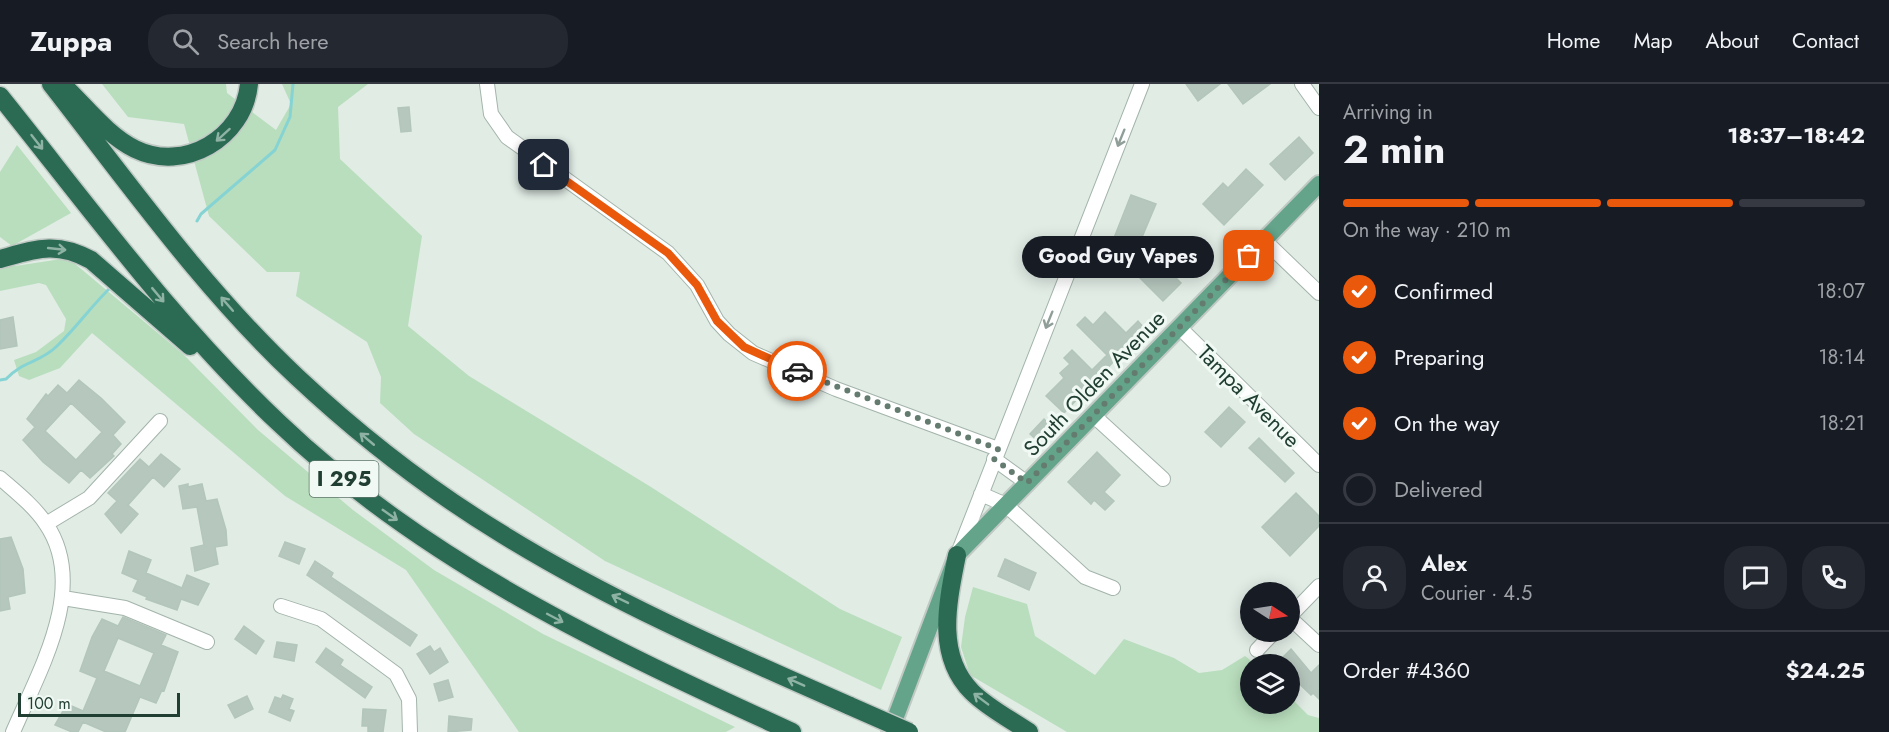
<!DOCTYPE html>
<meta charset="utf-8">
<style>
:root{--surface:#171b24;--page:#242831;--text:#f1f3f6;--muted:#9ea1a6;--line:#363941;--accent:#ea580c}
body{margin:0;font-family:Jost,sans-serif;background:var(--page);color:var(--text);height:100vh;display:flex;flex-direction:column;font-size:22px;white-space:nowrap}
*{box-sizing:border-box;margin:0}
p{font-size:20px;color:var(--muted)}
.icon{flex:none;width:33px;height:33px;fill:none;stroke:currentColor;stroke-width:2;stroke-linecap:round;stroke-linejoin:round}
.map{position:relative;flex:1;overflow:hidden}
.drawer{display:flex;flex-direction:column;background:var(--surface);width:570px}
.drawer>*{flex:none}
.needle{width:39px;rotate:102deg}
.controls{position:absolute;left:1240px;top:498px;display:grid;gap:12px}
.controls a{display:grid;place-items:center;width:60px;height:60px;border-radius:50%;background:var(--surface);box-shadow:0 3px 15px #0003;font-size:30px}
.scale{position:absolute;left:18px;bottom:15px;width:162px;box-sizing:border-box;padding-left:6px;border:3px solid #203e31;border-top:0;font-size:16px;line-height:21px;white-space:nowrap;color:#203e31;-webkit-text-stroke:4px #f1f9f4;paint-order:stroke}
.pin{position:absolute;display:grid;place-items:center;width:51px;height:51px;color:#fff;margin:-26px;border-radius:12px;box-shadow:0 3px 9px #0006}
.courier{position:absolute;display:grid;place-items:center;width:60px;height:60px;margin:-30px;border:4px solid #ea580c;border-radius:50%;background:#fff;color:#222;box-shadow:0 2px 8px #0007}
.bubble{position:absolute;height:42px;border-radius:21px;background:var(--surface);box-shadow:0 3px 15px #0003;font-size:20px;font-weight:700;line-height:42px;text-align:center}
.summary em{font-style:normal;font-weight:700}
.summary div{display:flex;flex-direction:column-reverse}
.summary{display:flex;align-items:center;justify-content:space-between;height:102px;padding:0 24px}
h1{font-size:39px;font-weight:700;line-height:45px}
.bar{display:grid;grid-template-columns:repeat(4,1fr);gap:9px 6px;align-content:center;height:72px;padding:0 24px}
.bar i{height:8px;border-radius:4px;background:var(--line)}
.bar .on{background:var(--accent)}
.bar p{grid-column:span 4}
.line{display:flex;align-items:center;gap:15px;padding:0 24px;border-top:2px solid var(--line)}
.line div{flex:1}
.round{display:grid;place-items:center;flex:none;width:63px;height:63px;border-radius:24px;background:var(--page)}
ol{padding:0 24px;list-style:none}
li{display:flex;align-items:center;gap:18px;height:66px}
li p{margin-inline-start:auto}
li .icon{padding:6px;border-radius:50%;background:var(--accent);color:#fff;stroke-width:4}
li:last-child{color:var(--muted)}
li i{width:33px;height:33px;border:3px solid var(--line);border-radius:50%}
header{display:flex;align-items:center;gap:36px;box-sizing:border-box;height:84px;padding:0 30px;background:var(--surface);border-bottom:2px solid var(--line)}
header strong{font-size:28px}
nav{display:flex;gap:33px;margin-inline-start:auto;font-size:21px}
.search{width:420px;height:54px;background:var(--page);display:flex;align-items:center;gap:15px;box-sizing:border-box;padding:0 21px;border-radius:24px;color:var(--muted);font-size:22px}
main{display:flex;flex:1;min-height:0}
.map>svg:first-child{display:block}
</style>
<header>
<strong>Zuppa</strong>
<div class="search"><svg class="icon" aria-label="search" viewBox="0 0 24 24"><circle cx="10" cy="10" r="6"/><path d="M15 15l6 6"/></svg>Search here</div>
<nav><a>Home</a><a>Map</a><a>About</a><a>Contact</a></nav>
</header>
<main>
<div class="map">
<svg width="1319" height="648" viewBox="0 0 1319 648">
<rect width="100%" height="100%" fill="#e1ece5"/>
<!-- green -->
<path fill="#b9debd" d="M102,0h124l1,9 49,37 15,-26 -9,-20h86l-30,23 2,52 82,77 -14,90 61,50 182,111 189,122 62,28 -21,53 -276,-129 -191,-127 -34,-31 1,-26 -14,-35 -71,-46 4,-24h-33l-58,-56 -25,-92 -56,-7z
M17,61l54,68 -59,33 -12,-9v-65z
M0,169l15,13 53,-8 115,96 75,76 95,80 81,60 109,64 192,93 -9,5h-207l-113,-162 -121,-74 -193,-163 -32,35 -31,12 -10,-4 -5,-16 22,-8 28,-21 2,-12 -20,-34 -7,-2 -39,8z
M973,503l54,17 8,32 60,39 29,-36 50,19 25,15 23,-3 23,-14 10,8h-4v40h39v-7l18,18 11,3v14h-252l-97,-57 -9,-28 4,-30z"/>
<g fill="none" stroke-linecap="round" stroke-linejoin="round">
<!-- stream -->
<path stroke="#86d3d4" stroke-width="3" d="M197,137l4,-7 74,-64 15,-33 3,-33
M0,296l6,-1c18,-19 34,-16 51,-33 20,-19 35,-41 55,-60"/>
</g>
<!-- building -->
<path fill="#b6c7be" stroke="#b3c6bb" stroke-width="1.5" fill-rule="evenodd" d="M1186,0h34l-22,17z
M1228,0h42l-27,20z
M409,23l2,24 -10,1 -3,-24z
M1299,53l14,16 -28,27 -15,-16z
M1246,85l17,16 -39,40 -21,-21 20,-21 5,5z
M1131,111l25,9 -16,38 41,41 -18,18 -53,-53z
M1105,228l21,21 12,-12 7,8 -81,84 -18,-17 18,-18 -4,-5 10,-9 -6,-6 8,-8 20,20 15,-15 -30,-30 8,-8 8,8z
M13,233l4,29 -17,3v-29z
M79,296l22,18 24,24 -12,13 8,9 -9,10 2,2 -24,22 -9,-8 -12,13 -26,-21 -20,-22 12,-13 -8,-8 19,-25 2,2 10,-11 9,8zM71,319l31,29 -26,28 -31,-29z
M1229,323l16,15 -24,25 -16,-15z
M1044,335l8,9 -13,14 -9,-8z
M1259,354l35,35 -9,9 -36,-34z
M1097,368l23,23 -16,17 10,9 -9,9 -11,-10 -3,4 -23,-22z
M161,370l19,15 -16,18 -11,-10 -25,28 10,9 -17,19 -16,-19 12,-13 -9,-8 32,-34 9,8z
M188,400v3l14,-3 4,17 11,-2 9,31 1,15 -12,2 3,17 -23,7 -4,-23 13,-3 -7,-38 -14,2 -4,-23z
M1296,409l23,23v10l-29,30 -28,-29z
M11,453l12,32 2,24 -17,4 2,12 -10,2v-72z
M285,458l20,7 -6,15 -20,-8z
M129,467l22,9 -5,13 36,15 5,-13 22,9 -11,21 -17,-6 -4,11 -31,-11 1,-2 -14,-6 5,-11 -16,-7z
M1005,475l31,14 -7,17 -31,-14z
M315,477l18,12 -2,4 86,58 -7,11 -103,-71z
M123,533l43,18 -5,10 17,7 -14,39 -2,-1 -6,13 -16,-6 -15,35h-19l-23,-10 -5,10h-6l-17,-7 12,-21 16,7 14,-33 -17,-7 12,-34 10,-18 16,7zM118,554l36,15 -14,33 -36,-15z
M244,542l20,15 -8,13 -21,-15z
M277,558l20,3 -3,16 -20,-4z
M430,562l4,6 6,-4 8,14 -18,12 -13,-20z
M326,564l17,12 -3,5 32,22 -7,11 -49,-36z
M1291,565l20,24 8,-8v34l-6,-6 -2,2 -21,-20v-11h-14z
M448,596l5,17 -14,4 -5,-17z
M283,611l10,4 -4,10 5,2 -4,10 -21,-9 6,-15 6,2z
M247,612l6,13 -18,9 -7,-13z
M363,625l23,1 -3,22h-15v-6h-6z
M449,632l23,3 -1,11 -23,2z"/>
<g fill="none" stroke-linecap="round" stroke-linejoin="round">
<!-- minor casing -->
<g stroke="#a3b4ab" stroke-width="16">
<path id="minor" d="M487,0l4,30 16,23 161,116 29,32 20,36 12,13 24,19 83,36 162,60
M1302,0l17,24
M1264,156l55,53
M1179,243l140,138
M1093,331l70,64
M994,375l33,24
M0,394c16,14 34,28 46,46 43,63 -7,147 -33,208
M981,410l25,11 79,72 28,11
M46,440l43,-26 71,-77
M959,467l183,-467
M63,514l62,10 82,34
M281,522l40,13 75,55 13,25 1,33
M1290,532l29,-30
M1290,534l29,27
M1257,566l17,-18"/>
</g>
<!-- major casing -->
<g stroke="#c1c9c5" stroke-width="20">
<path id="major" d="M890,648l67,-177 362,-371"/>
</g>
<!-- highway casing -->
<g stroke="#c1c9c5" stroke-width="21">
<path id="highway" d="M51,0c78,100 153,206 246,293 63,59 131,112 205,157 110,68 230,120 348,172
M65,3c21,20 43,49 70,62 49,24 109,-11 114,-65
M0,12c90,112 174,228 279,327 146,140 331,226 513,309
M0,175c36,-10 56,-18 91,1l99,86
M957,471c-9,46 -22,100 15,137 16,16 38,27 57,40"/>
</g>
<!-- minor -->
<use href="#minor" stroke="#fff" stroke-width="14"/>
<!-- major -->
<use href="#major" stroke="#63a48a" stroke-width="16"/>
<!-- highway -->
<use href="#highway" stroke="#2b6b54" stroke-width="18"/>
<!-- highway-bridge casing -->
<g stroke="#c1c9c5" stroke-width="21" stroke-linecap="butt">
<path id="highway-bridge" d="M850,622l59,26"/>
</g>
<!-- highway-bridge -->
<use href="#highway-bridge" stroke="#2b6b54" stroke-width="18"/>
</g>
<!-- one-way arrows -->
<defs><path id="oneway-shaft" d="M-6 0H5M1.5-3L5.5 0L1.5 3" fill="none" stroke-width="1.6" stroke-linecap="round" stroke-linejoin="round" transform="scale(1.5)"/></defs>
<g stroke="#8eb2a4">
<use href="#oneway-shaft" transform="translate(223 51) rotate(138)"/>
<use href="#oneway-shaft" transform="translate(37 58) rotate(52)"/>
<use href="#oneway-shaft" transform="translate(57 165) rotate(6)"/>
<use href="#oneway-shaft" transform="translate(158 211) rotate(50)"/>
<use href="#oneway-shaft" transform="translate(227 220) rotate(-131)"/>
<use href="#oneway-shaft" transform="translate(367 355) rotate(-140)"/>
<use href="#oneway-shaft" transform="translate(390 431) rotate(35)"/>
<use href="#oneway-shaft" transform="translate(620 515) rotate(-154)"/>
<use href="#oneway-shaft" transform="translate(555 534) rotate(28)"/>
<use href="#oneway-shaft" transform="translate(796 598) rotate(-156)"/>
<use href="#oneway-shaft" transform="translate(981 615) rotate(-143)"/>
</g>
<g stroke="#909e98">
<use href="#oneway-shaft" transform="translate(1121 54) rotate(112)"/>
<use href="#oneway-shaft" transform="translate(1049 236) rotate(112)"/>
</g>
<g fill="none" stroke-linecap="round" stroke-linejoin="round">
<!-- done -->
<path stroke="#647b70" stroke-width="6" stroke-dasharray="0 10.8" d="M797,287l201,78 -4,10 33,24 222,-227"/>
<!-- route -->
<path stroke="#ea580c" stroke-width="8" d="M544,81l124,88 29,32 20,36 27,26 53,24"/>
</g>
<g text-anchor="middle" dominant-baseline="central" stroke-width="6" stroke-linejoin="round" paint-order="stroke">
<!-- shield labels -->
<rect fill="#f1f9f4" stroke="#5f766c" stroke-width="1.5" x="309.5" y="377" width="69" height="36" rx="4.5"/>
<g font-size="21" font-weight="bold" fill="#203e31">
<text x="344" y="395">I 295</text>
</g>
<!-- street labels -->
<g font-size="22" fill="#203e31" stroke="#f1f9f4">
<text transform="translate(1094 299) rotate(-46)">South Olden Avenue</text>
<text transform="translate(1249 312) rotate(45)">Tampa Avenue</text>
</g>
</g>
</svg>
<div class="controls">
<a><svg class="needle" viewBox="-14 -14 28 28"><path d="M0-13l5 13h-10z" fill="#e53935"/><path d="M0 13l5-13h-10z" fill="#9ea1a6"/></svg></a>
<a><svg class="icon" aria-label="layers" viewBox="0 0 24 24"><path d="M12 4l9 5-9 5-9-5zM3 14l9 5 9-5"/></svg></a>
</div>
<div class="scale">100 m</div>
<div class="pin" style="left:1249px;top:172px;background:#ea580c"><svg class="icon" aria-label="bag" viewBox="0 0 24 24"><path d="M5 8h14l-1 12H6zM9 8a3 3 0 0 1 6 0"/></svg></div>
<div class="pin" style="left:544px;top:81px;background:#1f2937"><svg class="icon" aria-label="home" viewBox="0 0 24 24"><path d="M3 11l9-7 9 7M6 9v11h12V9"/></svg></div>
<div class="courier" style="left:797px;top:287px"><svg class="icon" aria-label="car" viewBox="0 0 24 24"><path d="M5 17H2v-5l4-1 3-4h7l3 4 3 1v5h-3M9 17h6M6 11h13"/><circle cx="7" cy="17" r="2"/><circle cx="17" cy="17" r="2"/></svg></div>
<div class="bubble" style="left:1022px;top:152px;width:192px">Good Guy Vapes</div>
</div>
<section class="drawer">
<div class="summary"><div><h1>2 min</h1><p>Arriving in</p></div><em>18:37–18:42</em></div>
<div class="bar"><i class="on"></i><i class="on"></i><i class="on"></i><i></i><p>On the way · 210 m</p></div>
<ol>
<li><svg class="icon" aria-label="check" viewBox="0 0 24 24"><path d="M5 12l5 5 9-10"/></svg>Confirmed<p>18:07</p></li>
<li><svg class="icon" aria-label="check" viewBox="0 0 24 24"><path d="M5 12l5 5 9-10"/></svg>Preparing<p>18:14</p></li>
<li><svg class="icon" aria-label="check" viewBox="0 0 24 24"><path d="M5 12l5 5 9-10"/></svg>On the way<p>18:21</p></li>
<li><i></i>Delivered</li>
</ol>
<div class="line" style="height:108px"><a class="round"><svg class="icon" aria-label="person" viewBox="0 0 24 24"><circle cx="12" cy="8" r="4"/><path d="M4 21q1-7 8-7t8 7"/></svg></a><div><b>Alex</b><p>Courier · 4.5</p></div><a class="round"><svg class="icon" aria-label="chat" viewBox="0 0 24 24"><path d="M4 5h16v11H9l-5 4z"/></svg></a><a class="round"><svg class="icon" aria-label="phone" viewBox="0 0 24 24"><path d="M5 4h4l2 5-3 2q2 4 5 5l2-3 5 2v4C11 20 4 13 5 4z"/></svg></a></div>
<div class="line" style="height:78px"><div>Order #4360</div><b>$24.25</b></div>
</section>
</main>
